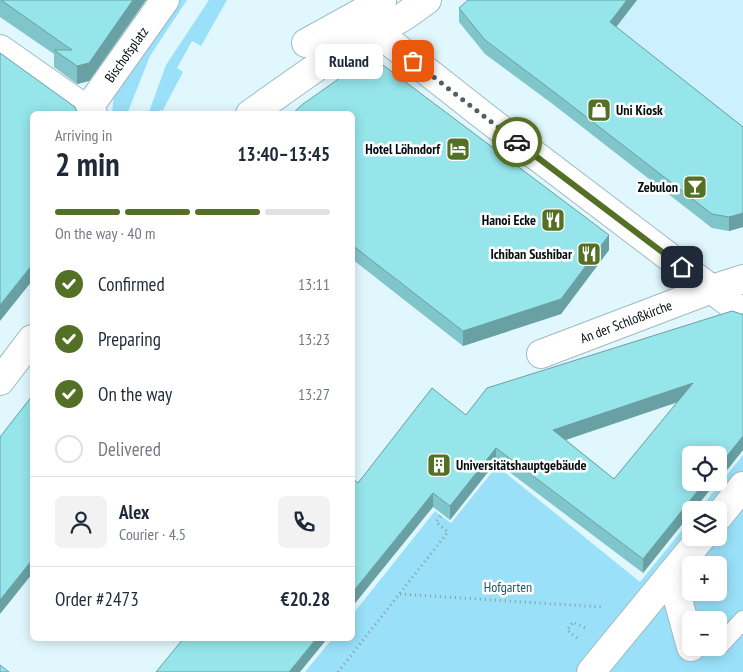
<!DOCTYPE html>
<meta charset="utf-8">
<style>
:root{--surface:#fff;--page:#f2f2f3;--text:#1f2937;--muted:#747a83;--line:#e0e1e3;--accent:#547024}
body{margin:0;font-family:"PT Sans Narrow",sans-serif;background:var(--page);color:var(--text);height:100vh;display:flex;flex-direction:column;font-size:19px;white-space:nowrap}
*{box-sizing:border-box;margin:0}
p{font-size:16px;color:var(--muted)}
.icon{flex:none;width:28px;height:28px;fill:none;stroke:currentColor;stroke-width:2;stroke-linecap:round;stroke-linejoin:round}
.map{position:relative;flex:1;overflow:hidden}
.details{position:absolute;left:30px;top:111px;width:325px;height:530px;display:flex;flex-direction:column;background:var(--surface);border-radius:8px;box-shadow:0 2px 12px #0003}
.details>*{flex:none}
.buttons{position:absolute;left:682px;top:446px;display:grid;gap:10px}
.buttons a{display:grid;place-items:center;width:45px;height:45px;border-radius:8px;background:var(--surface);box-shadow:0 2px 12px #0003;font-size:25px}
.pin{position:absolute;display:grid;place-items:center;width:42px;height:42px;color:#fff;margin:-21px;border-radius:10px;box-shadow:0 2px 8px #0006}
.courier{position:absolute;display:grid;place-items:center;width:50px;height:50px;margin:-25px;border:4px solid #547024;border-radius:50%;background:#fff;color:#222;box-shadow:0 1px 6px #0007}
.bubble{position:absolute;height:35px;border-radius:8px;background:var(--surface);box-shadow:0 2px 12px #0003;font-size:16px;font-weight:700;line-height:35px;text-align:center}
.head em{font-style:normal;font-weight:700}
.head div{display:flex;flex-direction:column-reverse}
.head{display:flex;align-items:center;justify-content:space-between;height:85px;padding:0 25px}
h1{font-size:32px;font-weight:700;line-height:38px}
.bar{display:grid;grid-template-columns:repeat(4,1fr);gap:8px 5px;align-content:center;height:60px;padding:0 25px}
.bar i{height:6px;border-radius:4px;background:var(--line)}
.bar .active{background:var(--accent)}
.bar p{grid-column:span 4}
.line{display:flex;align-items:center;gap:12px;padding:0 25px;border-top:1px solid var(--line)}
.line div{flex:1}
.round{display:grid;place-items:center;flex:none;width:52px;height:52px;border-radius:8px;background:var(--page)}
ol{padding:0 25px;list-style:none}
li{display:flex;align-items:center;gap:15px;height:55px}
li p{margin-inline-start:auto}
li .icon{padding:5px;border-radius:50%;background:var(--accent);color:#fff;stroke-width:4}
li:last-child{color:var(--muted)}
li i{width:28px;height:28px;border:2px solid var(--line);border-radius:50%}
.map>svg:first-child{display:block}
</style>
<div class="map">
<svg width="743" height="672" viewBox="0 0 743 672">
<rect width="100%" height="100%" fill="#e1f7fe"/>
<!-- built -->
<path fill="#ccf0fd" d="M484,0h259v226l-14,5 -17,-3 -158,-123 -69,-51z"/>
<!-- green -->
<path fill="#99e0f8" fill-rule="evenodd" d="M176,0h11l-37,56 -23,58 -15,-1 3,-28z
M209,0h18l-26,46 -9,-5 -15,27 6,4 -20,38 -14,2 17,-47z
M743,455v217h-438l27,-33h20l1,-25 82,-103 16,12 46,-57 143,116 51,-63v19h28v-28h-20zM691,565h28v27h-28zM691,620h28v28h-28z"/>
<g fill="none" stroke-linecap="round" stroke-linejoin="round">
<!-- lane casing -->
<g stroke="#a0bac3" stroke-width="20">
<path id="lane" d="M721,644l22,-24"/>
</g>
<!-- street casing -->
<g stroke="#a0bac3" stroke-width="30">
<g id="street">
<path d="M377,32l108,85 258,196"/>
<path d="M306,43l76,-42"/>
<path d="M0,49l93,65"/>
<path id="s1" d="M87,110l78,-110"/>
<path d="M250,114l78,-55 75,-42 24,-17"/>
<path id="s2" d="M541,354l171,-65 31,-10"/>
<path d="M0,381l32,-42"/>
<path d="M719,516l24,-30"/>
<path d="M671,574l20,73"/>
<path d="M591,672l110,-134"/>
</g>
</g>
<!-- path -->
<path stroke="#8b9ca1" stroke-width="3" stroke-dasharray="1 4" stroke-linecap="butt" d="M400,594l202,13
M577,638l-10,-8 6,-8 12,6
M338,672l110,-140 -12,-10 6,-8"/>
<!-- lane -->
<use href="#lane" stroke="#fff" stroke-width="18"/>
<!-- street -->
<use href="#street" stroke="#fff" stroke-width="28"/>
</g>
<!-- wall -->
<path fill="#80c5ca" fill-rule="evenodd" d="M0,0h146l-57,81 -12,3 -23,-17v-13l-54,-37z
M637,0l-21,27 127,100v100l-14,4 -17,-3 -158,-123 -69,-51 -26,-32v-14z
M352,114l257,136 -48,64 -98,32 -111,-87z
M741,314h2v136l-24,30v-25l-28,27h25l-73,91 -147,-111 -46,58 -17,-13 -75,-24 108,-68zM678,402l-64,77 -48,-39z"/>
<!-- shaded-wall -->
<path fill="#68a0a4" d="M133,0h13l-57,81 -12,3v-18z
M627,0h10l-27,35v-13z
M743,213v14l-14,4v-14z
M609,235v15l-48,64 -98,32v-15z
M32,265v16l-32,40v-16z
M693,383v14l-140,47v-14z
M743,436v14l-24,30v-14z
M496,448v14l-46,58v-14z
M705,482h11l-22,28h-3v3l-48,60v-14z
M433,493v14l-81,100v-14z
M32,560v14l-32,40v-14z
M316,639h11l-27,33h-11z"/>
<!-- building -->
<path fill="#95e5eb" stroke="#68a0a4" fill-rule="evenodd" d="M1,0h132l-44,63 -12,3 -23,-16h18z
M468,0h159l-17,22 133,105v86l-14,4 -17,-3 -158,-122 -69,-52 -26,-32z
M0,53l75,54 3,7h-46v151l-32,40z
M371,56l238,179 -48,64 -98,32 -111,-86v-131h-60l11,-10z
M732,311l9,3h2v122l-24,30v-11h-28v27h14l-62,77 -147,-111 -46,58 -17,-13 -81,100v-115l6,5 74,-95 34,27 21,-27zM693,383l-79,96 -61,-49z
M32,396v164l-32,40v-163z
M183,639h133l-27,33h-133z
M0,665l9,7h-9z"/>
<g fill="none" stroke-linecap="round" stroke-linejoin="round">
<!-- done -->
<path stroke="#525f63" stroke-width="5" stroke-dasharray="0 9" d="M413,61l104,81"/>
<!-- route -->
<path stroke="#547024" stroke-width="6" d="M517,142l165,125"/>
</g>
<!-- icons -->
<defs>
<g id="shop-square" transform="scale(1.25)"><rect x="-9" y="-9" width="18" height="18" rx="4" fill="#547024" stroke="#fff"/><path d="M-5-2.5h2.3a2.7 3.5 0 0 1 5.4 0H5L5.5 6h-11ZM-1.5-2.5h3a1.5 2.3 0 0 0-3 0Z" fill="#fff"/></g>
<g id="hotel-square" transform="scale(1.25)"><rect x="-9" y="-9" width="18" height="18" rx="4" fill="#547024" stroke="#fff"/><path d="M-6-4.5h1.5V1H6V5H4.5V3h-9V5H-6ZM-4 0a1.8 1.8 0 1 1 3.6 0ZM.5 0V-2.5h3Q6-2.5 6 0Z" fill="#fff"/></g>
<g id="bar-square" transform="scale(1.25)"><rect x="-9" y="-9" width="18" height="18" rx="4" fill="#547024" stroke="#fff"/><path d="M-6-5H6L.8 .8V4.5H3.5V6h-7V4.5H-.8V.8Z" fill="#fff"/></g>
<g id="restaurant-square" transform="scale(1.25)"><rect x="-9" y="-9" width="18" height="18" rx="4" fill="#547024" stroke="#fff"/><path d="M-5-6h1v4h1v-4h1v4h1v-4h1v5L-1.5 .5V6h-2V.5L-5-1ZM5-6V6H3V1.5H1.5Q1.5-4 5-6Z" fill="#fff"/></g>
<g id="building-square" transform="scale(1.25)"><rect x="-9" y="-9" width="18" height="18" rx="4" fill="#547024" stroke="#fff"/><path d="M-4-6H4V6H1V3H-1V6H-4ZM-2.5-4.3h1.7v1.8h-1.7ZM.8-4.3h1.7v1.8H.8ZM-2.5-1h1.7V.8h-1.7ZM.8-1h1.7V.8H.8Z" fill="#fff"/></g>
</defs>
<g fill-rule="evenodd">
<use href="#shop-square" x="599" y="110"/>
<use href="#hotel-square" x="458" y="149"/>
<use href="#bar-square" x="695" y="187"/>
<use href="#restaurant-square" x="553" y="220"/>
<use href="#restaurant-square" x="589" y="254"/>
<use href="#building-square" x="439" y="465"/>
</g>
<g text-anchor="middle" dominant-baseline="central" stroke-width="5" stroke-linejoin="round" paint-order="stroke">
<!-- street labels -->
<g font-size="14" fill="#050d10" stroke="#fff">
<text stroke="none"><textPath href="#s1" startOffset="68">Bischofsplatz</textPath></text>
<text stroke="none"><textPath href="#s2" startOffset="91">An der Schloßkirche</textPath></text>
</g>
<!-- poi labels -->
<g font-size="14" font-weight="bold" fill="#050d10" stroke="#fff" text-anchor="end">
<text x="616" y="110" text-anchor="start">Uni Kiosk</text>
<text x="440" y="149">Hotel Löhndorf</text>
<text x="678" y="187">Zebulon</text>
<text x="536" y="220">Hanoi Ecke</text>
<text x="572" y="254">Ichiban Sushibar</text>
<text x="456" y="465" text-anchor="start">Universitätshauptgebäude</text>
</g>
<!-- park labels -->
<g font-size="14" fill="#205a6b" stroke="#fff">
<text x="508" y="587">Hofgarten</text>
</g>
</g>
</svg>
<div class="buttons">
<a><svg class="icon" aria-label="locate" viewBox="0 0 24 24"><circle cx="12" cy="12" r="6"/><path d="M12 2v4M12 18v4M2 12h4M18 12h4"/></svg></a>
<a><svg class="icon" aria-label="layers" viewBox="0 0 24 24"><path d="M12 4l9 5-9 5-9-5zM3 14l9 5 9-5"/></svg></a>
<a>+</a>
<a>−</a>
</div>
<div class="pin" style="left:413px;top:61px;background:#ea580c"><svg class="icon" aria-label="bag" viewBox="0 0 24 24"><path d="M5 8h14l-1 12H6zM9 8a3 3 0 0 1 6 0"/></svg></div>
<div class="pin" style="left:682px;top:267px;background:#1f2937"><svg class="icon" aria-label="home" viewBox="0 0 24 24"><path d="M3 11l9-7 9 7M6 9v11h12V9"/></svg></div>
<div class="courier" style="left:517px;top:142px"><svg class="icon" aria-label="car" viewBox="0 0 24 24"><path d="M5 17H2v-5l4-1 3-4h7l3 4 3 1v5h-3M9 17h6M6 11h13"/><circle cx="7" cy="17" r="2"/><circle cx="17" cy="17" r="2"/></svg></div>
<div class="bubble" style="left:315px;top:44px;width:68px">Ruland</div>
<section class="details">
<div class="head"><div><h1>2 min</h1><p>Arriving in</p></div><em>13:40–13:45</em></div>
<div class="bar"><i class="active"></i><i class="active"></i><i class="active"></i><i></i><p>On the way · 40 m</p></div>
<ol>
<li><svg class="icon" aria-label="check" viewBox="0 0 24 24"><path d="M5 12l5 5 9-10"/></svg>Confirmed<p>13:11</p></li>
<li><svg class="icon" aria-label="check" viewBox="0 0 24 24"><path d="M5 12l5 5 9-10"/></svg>Preparing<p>13:23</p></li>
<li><svg class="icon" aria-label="check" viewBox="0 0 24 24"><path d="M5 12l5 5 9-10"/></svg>On the way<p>13:27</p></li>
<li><i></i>Delivered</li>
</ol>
<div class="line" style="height:90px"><a class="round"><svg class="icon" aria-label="person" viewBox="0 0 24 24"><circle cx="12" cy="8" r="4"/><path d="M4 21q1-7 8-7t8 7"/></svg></a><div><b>Alex</b><p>Courier · 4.5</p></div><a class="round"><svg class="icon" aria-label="phone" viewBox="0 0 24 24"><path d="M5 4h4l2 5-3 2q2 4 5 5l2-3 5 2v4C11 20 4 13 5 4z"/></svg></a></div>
<div class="line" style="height:65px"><div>Order #2473</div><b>€20.28</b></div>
</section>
</div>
